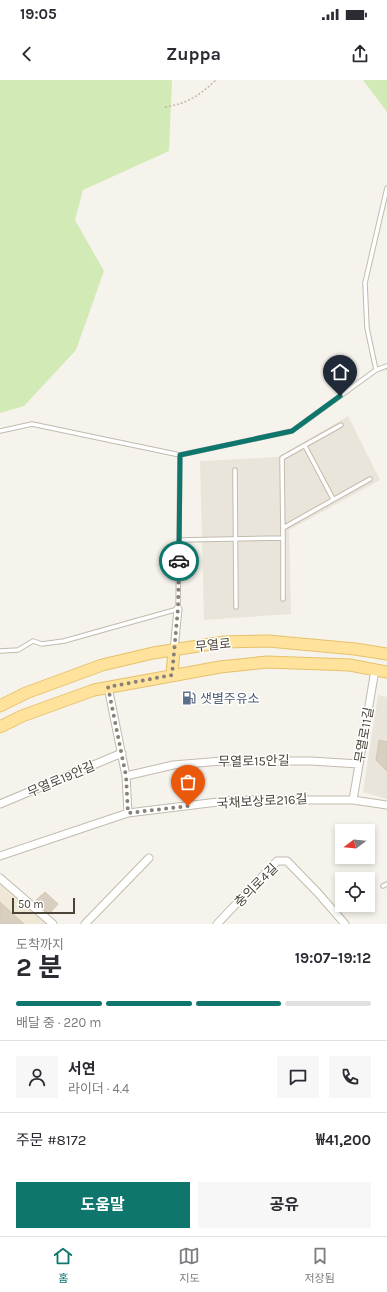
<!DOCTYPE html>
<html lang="ko">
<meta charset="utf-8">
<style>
:root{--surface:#fff;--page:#f7f7f7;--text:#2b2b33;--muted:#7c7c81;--line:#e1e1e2;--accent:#0f766e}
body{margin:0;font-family:Karla,"Noto Sans KR",sans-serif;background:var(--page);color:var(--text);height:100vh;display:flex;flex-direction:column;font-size:15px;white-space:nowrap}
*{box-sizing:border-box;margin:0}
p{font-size:13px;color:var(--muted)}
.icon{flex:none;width:22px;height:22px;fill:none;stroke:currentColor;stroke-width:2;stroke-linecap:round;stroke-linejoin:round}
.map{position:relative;height:844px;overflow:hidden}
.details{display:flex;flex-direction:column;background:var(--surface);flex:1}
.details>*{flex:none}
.needle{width:26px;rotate:254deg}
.controls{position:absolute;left:335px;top:744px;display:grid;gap:8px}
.controls a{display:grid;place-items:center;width:40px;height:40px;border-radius:0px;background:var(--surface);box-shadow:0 2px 6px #0003;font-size:20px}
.scale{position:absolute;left:12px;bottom:10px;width:63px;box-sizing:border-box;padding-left:4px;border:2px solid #4b4439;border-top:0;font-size:11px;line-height:14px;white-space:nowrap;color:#4b4439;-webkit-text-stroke:3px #fff;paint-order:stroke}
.pin{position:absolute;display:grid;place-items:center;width:34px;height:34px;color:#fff;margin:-41px -17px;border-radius:50% 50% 50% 0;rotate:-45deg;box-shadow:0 0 4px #0007}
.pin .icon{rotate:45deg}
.courier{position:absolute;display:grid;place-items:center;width:40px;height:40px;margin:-20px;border:3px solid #0f766e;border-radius:50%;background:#fff;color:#222;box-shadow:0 1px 5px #0007}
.summary em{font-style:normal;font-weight:700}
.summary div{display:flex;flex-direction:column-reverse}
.summary{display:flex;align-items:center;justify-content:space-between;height:68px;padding:0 16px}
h1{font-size:26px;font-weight:700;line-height:30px}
.bar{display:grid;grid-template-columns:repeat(4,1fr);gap:6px 4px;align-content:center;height:48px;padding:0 16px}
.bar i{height:5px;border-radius:3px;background:var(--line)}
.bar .on{background:var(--accent)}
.bar p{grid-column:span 4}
.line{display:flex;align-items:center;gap:10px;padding:0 16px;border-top:1px solid var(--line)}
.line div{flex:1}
.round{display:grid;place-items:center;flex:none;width:42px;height:42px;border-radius:0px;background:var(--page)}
.cta{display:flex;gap:8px;margin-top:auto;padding:8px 16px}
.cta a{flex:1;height:46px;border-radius:0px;background:var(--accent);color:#fff;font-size:16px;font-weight:700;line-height:46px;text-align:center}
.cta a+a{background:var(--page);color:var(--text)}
.status{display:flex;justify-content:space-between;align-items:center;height:28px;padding:0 20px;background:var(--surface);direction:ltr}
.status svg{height:11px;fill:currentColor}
header{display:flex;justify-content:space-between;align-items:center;height:52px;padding:0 16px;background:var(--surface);font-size:18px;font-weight:700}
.menu{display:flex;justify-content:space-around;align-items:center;height:56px;border-top:1px solid var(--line);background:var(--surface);font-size:11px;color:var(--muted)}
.menu a{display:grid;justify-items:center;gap:2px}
.menu .on{color:var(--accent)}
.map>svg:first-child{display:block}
</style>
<div class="status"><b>19:05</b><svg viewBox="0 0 49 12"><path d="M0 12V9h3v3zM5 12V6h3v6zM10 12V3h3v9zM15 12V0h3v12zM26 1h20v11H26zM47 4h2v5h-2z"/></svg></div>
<header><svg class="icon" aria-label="back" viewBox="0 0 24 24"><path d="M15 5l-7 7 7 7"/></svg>Zuppa<svg class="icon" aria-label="share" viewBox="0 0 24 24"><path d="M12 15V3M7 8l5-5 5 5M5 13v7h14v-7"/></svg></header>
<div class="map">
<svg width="387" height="844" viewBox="0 0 387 844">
<rect width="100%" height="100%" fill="#f6f3ec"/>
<!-- residential -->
<path fill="#eae5da" d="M348,336l32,64 -91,50 2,84 -87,6 -4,-159 78,-4z
M378,615l9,2v102l-24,-7z"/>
<!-- education -->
<path fill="#efe8d6" d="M0,804l47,40h-47z"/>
<!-- green -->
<path fill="#d2eab5" d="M0,0h172l-3,71 -86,39 -8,30 29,51 -28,79 -52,56 -24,7z
M363,0h24v32z"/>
<!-- building -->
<path fill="#d8cfc1" stroke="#d3c7b4" d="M379,660l8,2v29l-11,-11z
M45,812l13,12 -9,10 -14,-13z
M0,822l24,22h-24z"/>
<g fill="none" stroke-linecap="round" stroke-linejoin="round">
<!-- lane casing -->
<g stroke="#c2bbae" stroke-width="5.5">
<path id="lane" d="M376,290l-9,-42 -2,-45 22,-95
M0,351l32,-7 148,31 112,-24 84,-61 11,-4
M305,366l28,53
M235,390l1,137
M283,448l87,-49
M283,458v61
M179,460l104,-2 -1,-80 59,-33
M0,571l18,-1 15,-9 9,3 22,-3 114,-32 2,-154
M383,806l4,-2"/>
</g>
<!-- street casing -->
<g stroke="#c2bbae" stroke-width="9">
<path id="street" d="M174,570l4,-41
M108,607l18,89 2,37
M126,696l47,-11 49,-4h89l48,3
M353,720l22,-130
M0,724l122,-51
M0,776l128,-43 106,-13h119l34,5
M0,798l53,46
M85,844l64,-66
M217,844l60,-63h10l31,32 27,31"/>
</g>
<!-- primary casing -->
<g stroke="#e6c16a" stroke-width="13">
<path id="primary" d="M172,595l2,-25
M0,626l26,-13 76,-28 51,-12 71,-11 44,-1 87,8 32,5
M0,647l22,-11 72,-26 126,-23 47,-5 83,3 37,7"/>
</g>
<!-- path -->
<path stroke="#c4b79f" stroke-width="1.5" stroke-dasharray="2 2" stroke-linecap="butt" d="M165,27c22,-3 35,-12 51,-27"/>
<!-- lane -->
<use href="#lane" stroke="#fff" stroke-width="3.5"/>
<!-- street -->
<use href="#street" stroke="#fff" stroke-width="7"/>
<!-- primary -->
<use href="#primary" stroke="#ffe39c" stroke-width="11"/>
</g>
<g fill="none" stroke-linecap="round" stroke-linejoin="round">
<!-- done -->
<path stroke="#878178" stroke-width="4" stroke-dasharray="0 7.2" d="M179,481l-1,47 -6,67 -64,12 18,89 2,37 60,-7"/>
<!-- route -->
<path stroke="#0f766e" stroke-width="5" d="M179,481l1,-106 112,-24 48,-35"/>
</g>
<!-- icons -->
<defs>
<g id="fuel-bare" transform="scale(1.08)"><path d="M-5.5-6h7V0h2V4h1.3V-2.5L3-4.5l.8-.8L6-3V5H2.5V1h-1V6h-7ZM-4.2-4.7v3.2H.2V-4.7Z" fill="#5c6f8a" stroke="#fff" stroke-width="2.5" paint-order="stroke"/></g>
</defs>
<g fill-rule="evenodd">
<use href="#fuel-bare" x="189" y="618"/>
</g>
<g text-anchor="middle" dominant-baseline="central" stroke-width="3" stroke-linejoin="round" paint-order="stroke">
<!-- street labels -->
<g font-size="13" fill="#4b4439" stroke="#fff">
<text transform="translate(213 565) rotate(-6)">무열로</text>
<text transform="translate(364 655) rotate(-80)">무열로11길</text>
<text transform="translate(254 681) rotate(-1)">무열로15안길</text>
<text transform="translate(61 699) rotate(-23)">무열로19안길</text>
<text transform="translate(262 721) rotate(-3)">국채보상로216길</text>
<text transform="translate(256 805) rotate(-45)">충의로4길</text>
</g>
<!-- service labels -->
<g font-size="13" fill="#4e5e75" stroke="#fff" text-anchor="start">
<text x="200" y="618">샛별주유소</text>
</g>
</g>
</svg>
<div class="controls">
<a><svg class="needle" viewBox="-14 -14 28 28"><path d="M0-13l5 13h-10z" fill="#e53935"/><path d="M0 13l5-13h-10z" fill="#7c7c81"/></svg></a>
<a><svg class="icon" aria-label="locate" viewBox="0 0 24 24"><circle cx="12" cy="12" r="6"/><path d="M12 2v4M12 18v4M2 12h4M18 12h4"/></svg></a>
</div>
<div class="scale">50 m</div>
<div class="pin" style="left:188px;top:726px;background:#ea580c"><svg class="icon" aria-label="bag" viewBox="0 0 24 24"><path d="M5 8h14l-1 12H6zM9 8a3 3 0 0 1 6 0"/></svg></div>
<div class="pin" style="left:340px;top:316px;background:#1f2937"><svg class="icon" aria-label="home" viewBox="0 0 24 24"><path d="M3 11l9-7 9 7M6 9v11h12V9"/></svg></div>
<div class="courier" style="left:179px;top:481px"><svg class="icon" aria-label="car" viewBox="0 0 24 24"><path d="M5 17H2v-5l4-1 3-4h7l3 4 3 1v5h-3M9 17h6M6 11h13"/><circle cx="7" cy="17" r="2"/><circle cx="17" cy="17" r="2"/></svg></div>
</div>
<section class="details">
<div class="summary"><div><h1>2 분</h1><p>도착까지</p></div><em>19:07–19:12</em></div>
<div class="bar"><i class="on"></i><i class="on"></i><i class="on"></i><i></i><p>배달 중 · 220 m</p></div>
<div class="line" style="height:72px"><a class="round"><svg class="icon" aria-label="person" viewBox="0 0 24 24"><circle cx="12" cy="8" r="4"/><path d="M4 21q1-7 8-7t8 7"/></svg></a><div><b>서연</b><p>라이더 · 4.4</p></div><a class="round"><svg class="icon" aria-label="chat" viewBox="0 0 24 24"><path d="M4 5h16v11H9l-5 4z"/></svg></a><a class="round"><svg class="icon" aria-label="phone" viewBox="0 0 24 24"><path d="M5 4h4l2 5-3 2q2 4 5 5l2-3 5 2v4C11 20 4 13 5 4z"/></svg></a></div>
<div class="line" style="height:52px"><div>주문 #8172</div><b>₩41,200</b></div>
<div class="cta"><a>도움말</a><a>공유</a></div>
</section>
<nav class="menu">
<a class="on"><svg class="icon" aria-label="home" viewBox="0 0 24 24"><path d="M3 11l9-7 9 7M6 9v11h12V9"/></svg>홈</a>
<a><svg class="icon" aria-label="map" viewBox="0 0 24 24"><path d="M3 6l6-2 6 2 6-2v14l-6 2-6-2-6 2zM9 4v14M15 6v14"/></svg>지도</a>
<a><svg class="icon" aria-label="saved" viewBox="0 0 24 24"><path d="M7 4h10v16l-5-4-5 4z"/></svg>저장됨</a>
</nav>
